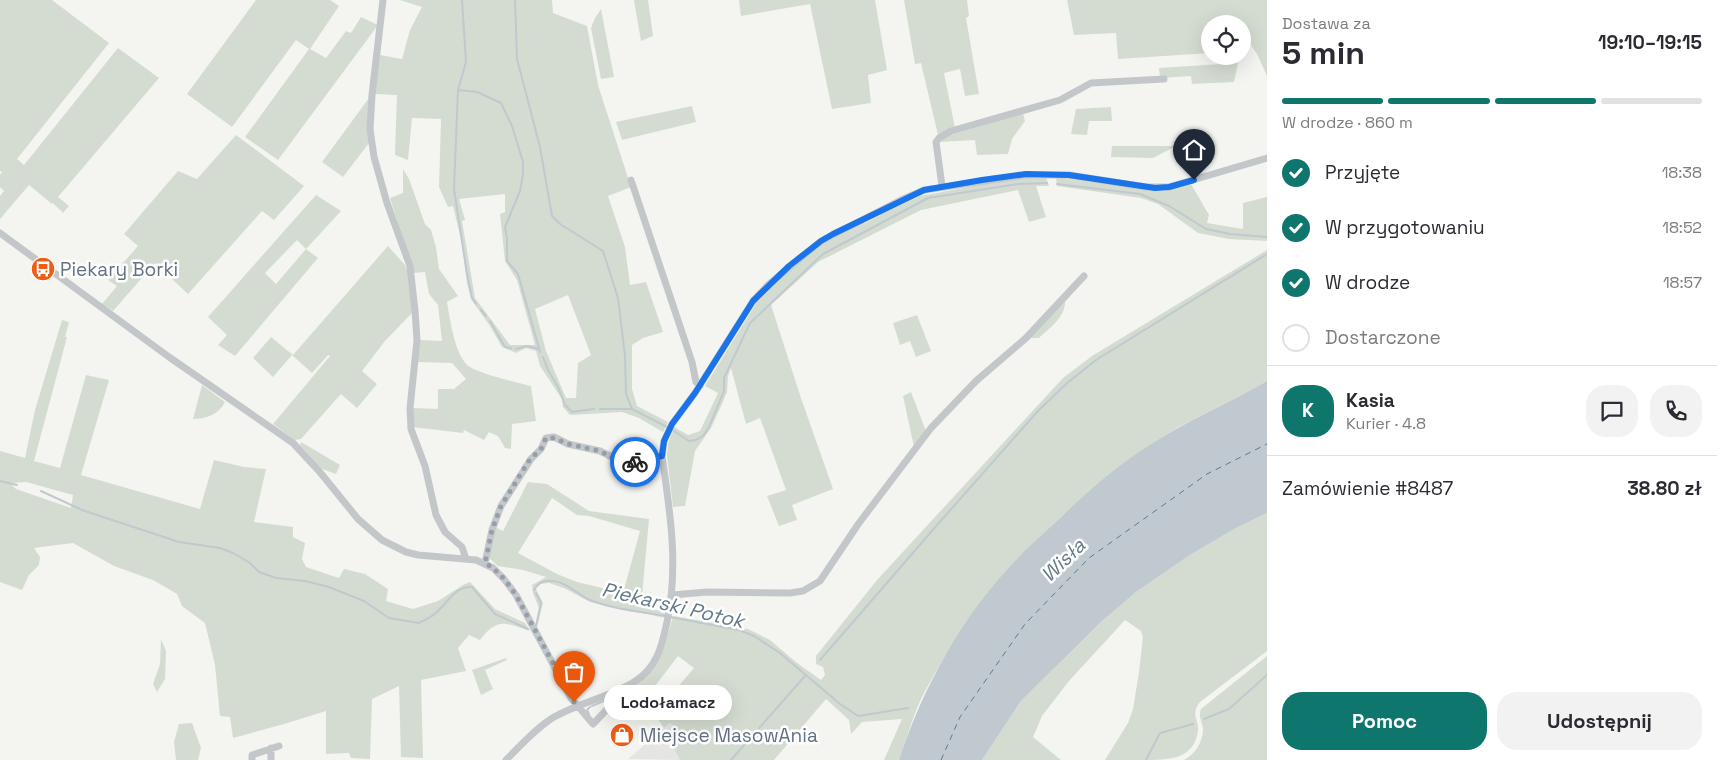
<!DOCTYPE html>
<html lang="pl">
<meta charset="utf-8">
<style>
:root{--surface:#fff;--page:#f2f2f3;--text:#2b2b33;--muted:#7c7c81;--line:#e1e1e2;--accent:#0f766e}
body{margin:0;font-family:"Space Grotesk",sans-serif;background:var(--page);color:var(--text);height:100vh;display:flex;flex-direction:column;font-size:19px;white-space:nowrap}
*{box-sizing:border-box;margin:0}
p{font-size:16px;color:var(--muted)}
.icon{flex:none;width:28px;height:28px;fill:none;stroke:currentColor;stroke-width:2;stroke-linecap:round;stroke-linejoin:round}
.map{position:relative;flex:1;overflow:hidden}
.details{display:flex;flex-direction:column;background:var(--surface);width:450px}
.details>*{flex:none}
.tools{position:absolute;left:1201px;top:15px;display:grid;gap:10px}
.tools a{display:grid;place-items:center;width:50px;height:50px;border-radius:50%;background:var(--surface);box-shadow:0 5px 20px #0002;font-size:25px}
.pin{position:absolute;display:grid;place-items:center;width:42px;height:42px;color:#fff;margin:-51px -21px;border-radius:50% 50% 50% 0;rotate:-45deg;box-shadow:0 0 5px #0007}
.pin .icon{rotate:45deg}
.courier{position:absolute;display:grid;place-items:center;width:50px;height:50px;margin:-25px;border:4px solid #1a73e8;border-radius:50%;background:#fff;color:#222;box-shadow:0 1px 6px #0007}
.bubble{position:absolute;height:35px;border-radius:18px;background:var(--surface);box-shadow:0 5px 20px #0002;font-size:16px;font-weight:700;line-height:35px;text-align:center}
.head em{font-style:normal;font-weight:700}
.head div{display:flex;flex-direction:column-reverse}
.head{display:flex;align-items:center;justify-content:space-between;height:85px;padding:0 15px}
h1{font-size:32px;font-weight:700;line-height:38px}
.bar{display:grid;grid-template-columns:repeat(4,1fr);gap:8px 5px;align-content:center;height:60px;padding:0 15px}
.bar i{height:6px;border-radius:4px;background:var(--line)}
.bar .current{background:var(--accent)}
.bar p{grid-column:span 4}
.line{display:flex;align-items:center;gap:12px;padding:0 15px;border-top:1px solid var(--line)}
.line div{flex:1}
.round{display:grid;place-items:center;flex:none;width:52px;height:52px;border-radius:20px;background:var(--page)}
ol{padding:0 15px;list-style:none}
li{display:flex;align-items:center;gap:15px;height:55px}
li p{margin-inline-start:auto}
li .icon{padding:5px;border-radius:50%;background:var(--accent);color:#fff;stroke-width:4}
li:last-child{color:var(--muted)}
li i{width:28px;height:28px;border:2px solid var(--line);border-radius:50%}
.cta{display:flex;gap:10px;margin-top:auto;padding:10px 15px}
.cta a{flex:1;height:58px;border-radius:20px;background:var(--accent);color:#fff;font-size:20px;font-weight:700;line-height:58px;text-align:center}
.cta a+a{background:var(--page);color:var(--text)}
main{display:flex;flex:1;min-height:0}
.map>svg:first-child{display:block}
</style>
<main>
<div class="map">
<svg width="1267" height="760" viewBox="0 0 1267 760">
<rect width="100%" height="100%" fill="#f4f5f0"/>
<!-- built -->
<path fill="#e5e6e4" d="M670,723l10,9 -10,10 10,18 -52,-1z"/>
<!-- green -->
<path fill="#d4dcd1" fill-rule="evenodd" d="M0,0h52l57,43 -92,116 7,6 94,-117 41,30 -101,119 11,9 -6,7 -10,-10 -1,1 -23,-19 -29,34v-23l4,-5 -4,-4v-12l2,-3 -2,-1z
M256,0h74l9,6 -29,43 16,9 20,-27 5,2 10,-16 17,8 -100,135 -33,-23 64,-88 -13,-9 -64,87 -45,-33z
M400,0h152l1,13 34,13 11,59 33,102 -23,9 17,51 5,38 16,-3 17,50 -20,6 -11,7v44l5,17 31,16 -5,10 -24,-14 -17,-6 -52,3 -7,-8 -1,-8 -22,-33 -4,-15 -10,-3 -10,5 -14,-6 -12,-21 -19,-27 -4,-16 -5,-40 -9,-37 -5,1 -9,-20 2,-68 -29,-1 -4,42 -13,-5 2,-60 -22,-1 5,-39 22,4 8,-29 12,-23zM505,194v18l-5,2 5,47 12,19 18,65h-25l-35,-47 -13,-77 3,-1 -6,-21zM568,295l23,60 -13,8 -2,35h-10l-20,-47 -11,-42z
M634,0h14l5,36 -12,5z
M739,0h136l12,70 -19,5 3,28 -39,6 -22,-105 -69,12z
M904,0h63l2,16 -3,2 13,76 -14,2 -5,-27 -16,4 11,55 -17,7 -17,-72 -6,1z
M1067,0h200v76l-10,-22 -11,-16 -3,8 -1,-22h-32v29l-92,6 -2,-26 -42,2z
M601,9l13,68 -13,2 -10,-51 4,-10z
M1238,63l-4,19 -42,2 -1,-8 -31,2 -1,-10z
M369,98v45l-26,34 -21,-15z
M692,106l4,16 -74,18 -6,-18z
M1111,107l1,14h-23l-2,14 -16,-1 5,-25z
M1023,113l2,8 -13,18 -4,15 -31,1 -2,-15 -37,2 5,-5z
M236,135l68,51 -30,34 -12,-9 -74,83 -33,-31 -42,48 -11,-7 15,-18 -9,-6 30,-34 -14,-12 54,-63 19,8z
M1112,146h64l-23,12 -42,-1z
M403,169l6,10 16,45 6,6 5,17 3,22 19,27 -11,6c3,17 8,56 23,65 16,9 43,14 61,19l5,35 -24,3 -1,25 -6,-1 -7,-12 -9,-4 -5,8 -20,-10 -1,3 -51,-6 1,-19 25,1v-20h16l12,-10 -14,-16 -35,-1 2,-22 23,1 -4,-36 -9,-11 -4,-22 -11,1 -24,-75 13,-5z
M1046,177l3,9h-13l10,31 -17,5 -11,-32 -97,20 -103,52 -47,43 30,93 32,91 -41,16 5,15 -18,6 -12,-30 19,-6 -26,-72 -14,6 -15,-56 -3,8 -1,16 -5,12 -11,24 -16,23 -10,55 -12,1 -6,-51 1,-12 6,-17 14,8 12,-4 18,-38 -13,-7 52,-84 34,-34 34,-26 38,-19h2l15,-8v-1l40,-18 98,-18z
M1056,177l106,14 29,-7 18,31 -2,8 36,6v-26l24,-6v44l-38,-2 -31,-6 -40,-29 -17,-6 -84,-12z
M316,195l25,16 -35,38 12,9 -83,98 -17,-11 9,-10 -19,-18zM297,240l9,9 -30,35 -11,-11z
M388,246l17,19 3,7 5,40 -28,29 -23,30 15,13 -20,24 -16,-14 -40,45 -6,1 -22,-16 57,-68 -2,-1 -16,18 -20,-18 -19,22 -20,-19 18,-21 22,18z
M1267,250v131c-38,22 -79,38 -116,63 -17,11 -32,25 -48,37 -75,60 -134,126 -179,212 -11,21 -17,45 -25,67h-15l18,-41 -40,3 -11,12 -2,-14 -23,-21 -52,61h-94l-10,-18 10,-10 -10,-9 -6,5 -19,-28 13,10 36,-42 -16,-12 -29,38 -13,-10c26,-18 29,-40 37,-68l75,13 22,11 27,23 24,17 4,-5 -2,-8 -7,-3v-8l61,-76 186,-202 29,-22z
M1065,298c2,18 -14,29 -26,40h-11z
M917,315l14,36 -15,6 -6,-16 -10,4 -7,-22z
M62,320l7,2 -4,15h2l-33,124 26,7 26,-93 23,5 -28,95 119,34 14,-49 30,7 22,2 -12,53 39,5v10l12,6 -3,16 4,8 33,11 5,-9 21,5 23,15 -2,12 27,8 25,-8 25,-16 7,-3 25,27 30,14 5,8c-25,-8 -32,-14 -50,9l-11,-5 -11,13 8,23 -45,9 2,78 -22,-1 -2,-71 -27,13 -2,60 -19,-1 -2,-5 -23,1v-43l-42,13 -51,14 -3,-21 -10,-1 -5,-51 -10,-42 -23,-17 -5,-12 -24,-14 -39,-14 -41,-23 -39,5 6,9 -1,8 -10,10 -7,15 -22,-8v-131l25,7 10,-48zM26,482l47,13 -2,13 -55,-19 -6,-6z
M202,385l23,17c-6,12 -18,17 -32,17z
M911,392l15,39 -12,16 -11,-51z
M301,442l39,23 -4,9 -14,-5 -22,-24z
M528,482l19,2 42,27 60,8 -8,88 25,5 -1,6 -75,-16 -26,-14 -15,-5 -9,1 -4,5 7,14 -6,24 -1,-2 3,-17 -6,-15 -1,-8 14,-8 -23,-7 -25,-4 -9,-8 6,-31 8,4zM552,498l25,17 12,1 51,15 -17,62 -46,-11 -20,-8 -39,-21z
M1267,513v138l-67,51c-10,13 -1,17 -2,29 -4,29 -30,29 -54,29 -13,0 -26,0 -39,0l23,-37 5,-14 6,-37 4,-35 -2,-6 -16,-11 -56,61 -27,35 -9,21 28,23h-79l39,-59 80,-79 35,-30 54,-37 46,-27z
M161,639l5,12 -1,28 -8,13 -4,-8 7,-20z
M1267,656v104h-83c11,-6 19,-18 19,-31 -1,-8 -5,-12 -2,-20z
M506,658l1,2 -22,10 8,19 -12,6 -9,-25z
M192,723l9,25 -3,12h-22l-2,-18 5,-18z"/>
<!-- water -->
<path fill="#bfc9cf" d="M1267,381v132l-31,15 -46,27 -54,37 -35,30 -80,79 -39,59h-83c24,-73 63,-144 117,-200 14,-15 29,-28 44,-42 28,-27 58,-53 91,-74 37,-24 78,-41 116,-63z"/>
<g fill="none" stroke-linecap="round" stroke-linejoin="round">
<!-- stream -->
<path stroke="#bfc9cf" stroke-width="2" d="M462,0l4,62 -8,28 -4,99 13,85 5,24 4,6
M515,0l2,59 23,88 12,69 8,8 43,27 15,47 7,58 1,38 6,15
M458,90l19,2 24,11 11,23 11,36v12l-3,17 -15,36 2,12v22l11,13 22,78
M1057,184l83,10 29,12 37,23 24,5 37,3
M481,310l5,6
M490,321l15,26 6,1
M516,349l11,-3 12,3
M543,357l5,13 10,17 7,18 7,7 22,-3
M600,409h32l35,18
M671,429l18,12 7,-1 7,-4 6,-9 15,-36v-13l26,-55 73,-69 105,-56 90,-14 29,-1
M0,481l17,4
M41,491l41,19 85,28 12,4 41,6 13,5 17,10 9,9 17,6 29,3 24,6 35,14 25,17 30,5c6,-3 13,-6 18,-11 11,-10 18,-26 35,-25l23,27 33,15
M534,590c4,-8 11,-10 19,-9 14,1 25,14 37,19 22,9 52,12 76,16
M536,593l5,10 -5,23
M670,617l69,13 15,6 26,17 60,51 18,12 50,-8
M820,660l118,-136 100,-113 28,-27 30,-24 171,-106
M592,706l14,-6
M589,714l-2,-4 3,-3
M1204,719l25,-10 38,-34
M731,760l74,-84
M1146,760l14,-27 33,-9"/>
<!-- ferry -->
<path stroke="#627a88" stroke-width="1" stroke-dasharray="6 5" stroke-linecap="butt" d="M941,760l19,-43 65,-93 64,-66 118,-84 60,-30"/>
<!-- minor -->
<path stroke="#c4c7ca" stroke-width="7" d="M383,0l-11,95 -2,34 4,28 13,46 23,63 5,45 2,29 -7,68 1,21 14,37 11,49 9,17 17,15 4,12
M631,180l61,182 4,20 4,4
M942,186l-6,-44 3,-4 12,-7 109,-31 31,-17 73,-4
M0,233l169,124 124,86 26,28 39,48 24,21 24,12 12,3 58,5 17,8 11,11 12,16 55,103 22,26 21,-22 1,-11
M485,563l7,-33 9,-24 30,-47 10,-10 5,-11 8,-1 14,7 32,7 24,12 38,-7
M672,595l35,-3 83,1 13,-2 17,-10 39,-58 72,-95 45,-47 50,-43 58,-62
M271,748v12
M252,760v-5l27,-9
M506,760c15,-15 30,-32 48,-43 25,-14 55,-20 80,-35 23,-14 28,-36 33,-60 12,-56 3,-110 -5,-166l2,-15 8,-17 23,-31 58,-92 15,-16 53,-44 80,-41 23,-10 102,-15h43l77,12h23l98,-29"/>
</g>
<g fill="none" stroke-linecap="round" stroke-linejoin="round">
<!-- done -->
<path stroke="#959fa9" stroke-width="5" stroke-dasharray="0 9" d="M574,702l-58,-107c-9,-13 -17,-24 -31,-32l7,-33 9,-24 29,-47 11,-10 5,-11h8l14,6 32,7 21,11h14"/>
<!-- route -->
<path stroke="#1a73e8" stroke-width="6" d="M635,462l27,-6 2,-15 8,-17 23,-31 58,-92 36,-35 32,-25 12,-7 91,-44 58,-10 44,-6 43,1 86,13 14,-1 25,-7"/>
</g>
<!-- icons -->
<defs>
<g id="bus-disc" transform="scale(1.25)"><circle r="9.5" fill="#ed5d17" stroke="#fff"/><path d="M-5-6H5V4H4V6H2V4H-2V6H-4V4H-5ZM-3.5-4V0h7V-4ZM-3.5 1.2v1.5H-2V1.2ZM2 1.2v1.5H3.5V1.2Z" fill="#fff"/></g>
<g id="shop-disc" transform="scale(1.25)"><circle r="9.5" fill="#ed5d17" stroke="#fff"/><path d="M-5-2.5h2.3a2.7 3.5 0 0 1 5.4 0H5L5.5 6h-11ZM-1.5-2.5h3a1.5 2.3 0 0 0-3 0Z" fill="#fff"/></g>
</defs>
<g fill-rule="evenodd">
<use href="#bus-disc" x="43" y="269"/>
<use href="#shop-disc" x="622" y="735"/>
</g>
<g text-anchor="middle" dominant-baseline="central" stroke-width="5" stroke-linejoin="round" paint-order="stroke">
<!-- poi labels -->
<g font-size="19" fill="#627183" stroke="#fff" text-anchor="start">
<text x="60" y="269">Piekary Borki</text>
<text x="640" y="735">Miejsce MasowAnia</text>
</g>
<!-- water labels -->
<g font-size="20" font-style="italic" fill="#627a88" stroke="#fff">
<text transform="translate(1063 560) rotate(-44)">Wisła</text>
<text transform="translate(673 605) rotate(13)">Piekarski Potok</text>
</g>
</g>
</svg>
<div class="tools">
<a><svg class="icon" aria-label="locate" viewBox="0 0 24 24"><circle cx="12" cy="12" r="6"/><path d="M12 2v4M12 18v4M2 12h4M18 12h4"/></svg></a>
</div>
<div class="pin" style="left:574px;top:702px;background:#ea580c"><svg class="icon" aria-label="bag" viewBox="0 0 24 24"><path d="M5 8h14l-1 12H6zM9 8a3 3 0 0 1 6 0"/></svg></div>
<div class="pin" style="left:1194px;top:180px;background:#1f2937"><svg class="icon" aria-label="home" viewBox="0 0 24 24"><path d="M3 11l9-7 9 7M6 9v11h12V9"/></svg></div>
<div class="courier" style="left:635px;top:462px"><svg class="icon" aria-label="bike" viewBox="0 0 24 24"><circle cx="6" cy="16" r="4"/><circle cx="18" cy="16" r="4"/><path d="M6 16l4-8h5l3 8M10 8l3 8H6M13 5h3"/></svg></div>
<div class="bubble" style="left:604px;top:685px;width:128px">Lodołamacz</div>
</div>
<section class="details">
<div class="head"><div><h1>5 min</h1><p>Dostawa za</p></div><em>19:10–19:15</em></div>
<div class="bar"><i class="current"></i><i class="current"></i><i class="current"></i><i></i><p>W drodze · 860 m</p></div>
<ol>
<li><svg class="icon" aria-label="check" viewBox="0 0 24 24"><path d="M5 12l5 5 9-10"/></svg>Przyjęte<p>18:38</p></li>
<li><svg class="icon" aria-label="check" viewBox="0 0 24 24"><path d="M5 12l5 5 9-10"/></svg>W przygotowaniu<p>18:52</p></li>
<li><svg class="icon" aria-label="check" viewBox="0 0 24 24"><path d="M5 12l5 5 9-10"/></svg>W drodze<p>18:57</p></li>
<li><i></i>Dostarczone</li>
</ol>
<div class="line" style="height:90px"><b class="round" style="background:var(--accent);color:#fff">K</b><div><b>Kasia</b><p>Kurier · 4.8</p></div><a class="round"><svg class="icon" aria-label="chat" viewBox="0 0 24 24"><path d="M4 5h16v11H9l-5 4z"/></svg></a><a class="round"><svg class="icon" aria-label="phone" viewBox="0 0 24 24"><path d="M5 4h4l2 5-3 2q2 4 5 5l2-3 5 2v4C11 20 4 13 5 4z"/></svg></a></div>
<div class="line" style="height:65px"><div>Zamówienie #8487</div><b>38.80 zł</b></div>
<div class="cta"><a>Pomoc</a><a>Udostępnij</a></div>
</section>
</main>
